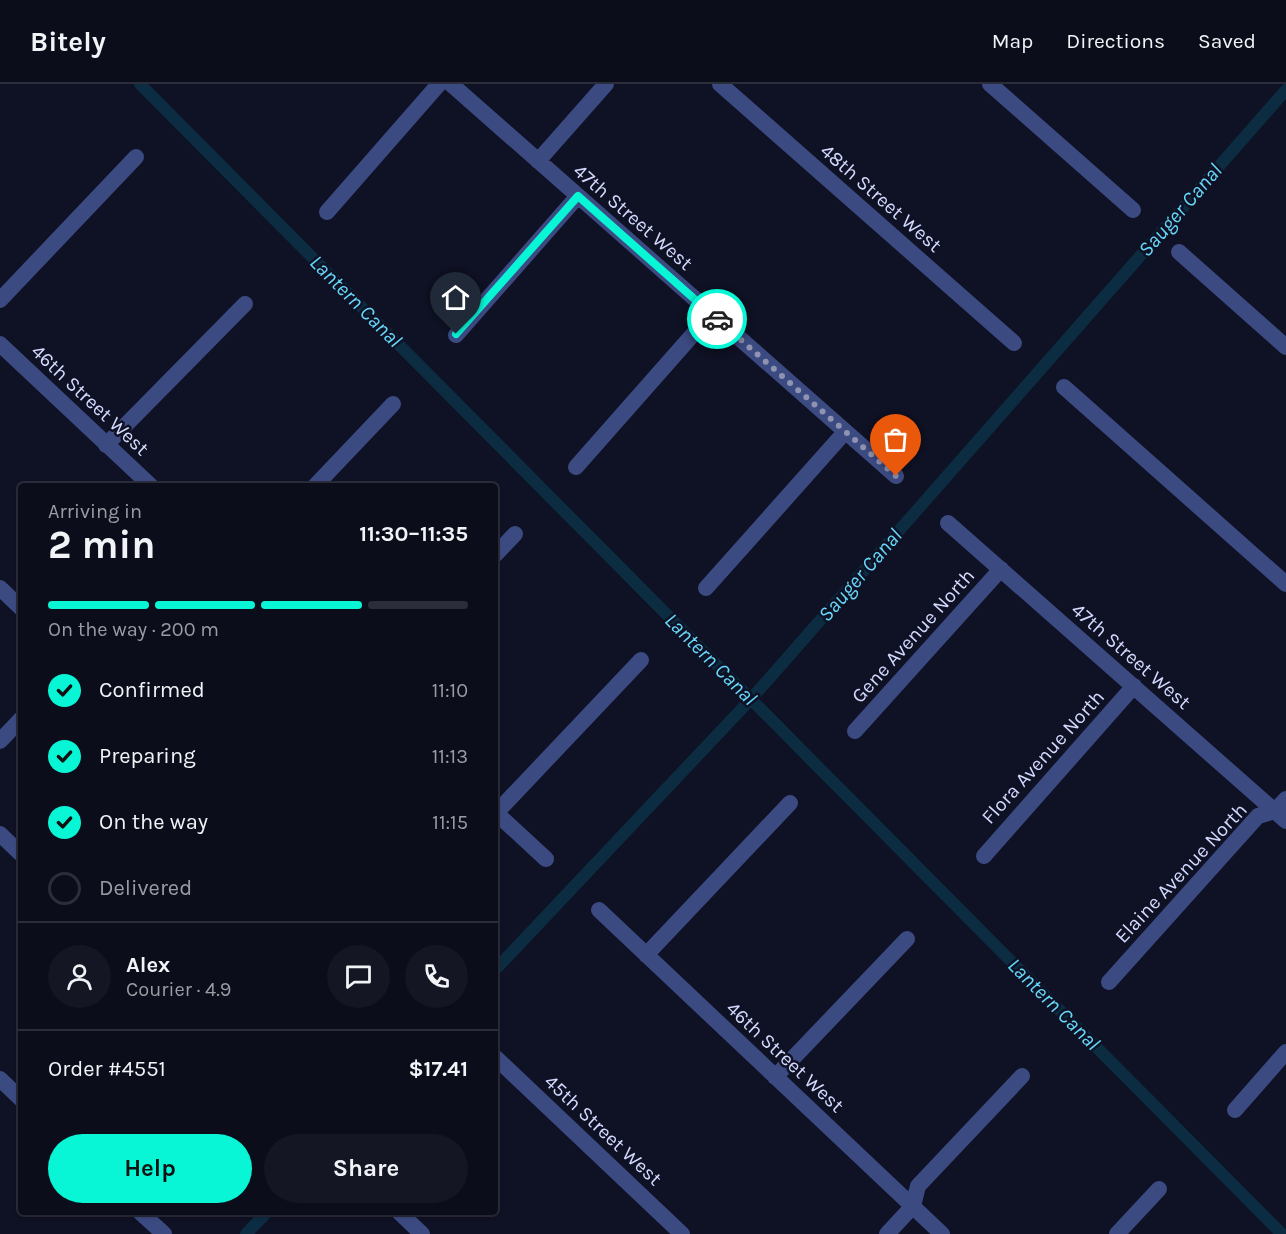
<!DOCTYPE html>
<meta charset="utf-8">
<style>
:root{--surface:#0b0d1b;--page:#141624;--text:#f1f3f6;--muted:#9a9ca3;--line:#2b2d3a;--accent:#08f6d6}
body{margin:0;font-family:Karla,sans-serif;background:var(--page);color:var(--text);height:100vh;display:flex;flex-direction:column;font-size:22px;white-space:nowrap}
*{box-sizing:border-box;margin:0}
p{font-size:20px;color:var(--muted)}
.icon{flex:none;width:33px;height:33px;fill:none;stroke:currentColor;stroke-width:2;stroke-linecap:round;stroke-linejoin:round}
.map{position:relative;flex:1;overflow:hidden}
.details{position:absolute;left:18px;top:399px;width:480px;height:732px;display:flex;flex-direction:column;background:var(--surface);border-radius:6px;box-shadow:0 2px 4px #0004,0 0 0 2px var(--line)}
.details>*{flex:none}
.pin{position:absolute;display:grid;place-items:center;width:51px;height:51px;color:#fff;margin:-62px -26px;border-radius:50% 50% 50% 0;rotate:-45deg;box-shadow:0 0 6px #0007}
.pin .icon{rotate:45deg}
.courier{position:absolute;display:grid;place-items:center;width:60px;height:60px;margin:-30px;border:4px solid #08f6d6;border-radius:50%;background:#fff;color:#222;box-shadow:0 2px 8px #0007}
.summary em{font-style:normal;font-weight:700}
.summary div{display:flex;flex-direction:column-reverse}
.summary{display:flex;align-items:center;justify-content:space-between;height:102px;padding:0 30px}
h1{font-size:39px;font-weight:700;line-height:45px}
.bar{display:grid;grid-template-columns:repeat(4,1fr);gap:9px 6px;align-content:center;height:72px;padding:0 30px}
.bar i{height:8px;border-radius:4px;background:var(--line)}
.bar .on{background:var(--accent)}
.bar p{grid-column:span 4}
.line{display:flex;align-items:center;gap:15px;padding:0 30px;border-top:2px solid var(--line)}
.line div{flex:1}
.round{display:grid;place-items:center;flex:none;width:63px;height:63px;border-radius:32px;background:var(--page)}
ol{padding:0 30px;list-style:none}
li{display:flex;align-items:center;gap:18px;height:66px}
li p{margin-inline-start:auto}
li .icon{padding:6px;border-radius:50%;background:var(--accent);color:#111;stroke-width:4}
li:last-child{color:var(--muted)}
li i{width:33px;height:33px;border:3px solid var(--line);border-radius:50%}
.primary-button{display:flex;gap:12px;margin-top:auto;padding:12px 30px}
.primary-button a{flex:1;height:69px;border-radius:36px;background:var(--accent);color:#111;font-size:24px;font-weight:700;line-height:69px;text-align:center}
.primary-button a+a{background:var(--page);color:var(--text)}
header{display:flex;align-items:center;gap:36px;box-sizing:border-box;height:84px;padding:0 30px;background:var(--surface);border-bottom:2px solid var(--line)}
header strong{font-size:28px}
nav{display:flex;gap:33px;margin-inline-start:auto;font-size:21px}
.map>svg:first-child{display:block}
</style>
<header>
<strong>Bitely</strong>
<nav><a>Map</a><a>Directions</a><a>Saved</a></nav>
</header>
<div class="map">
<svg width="1286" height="1150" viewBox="0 0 1286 1150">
<rect width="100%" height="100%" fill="#0f1124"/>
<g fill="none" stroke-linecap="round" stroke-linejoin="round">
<!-- canal -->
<path stroke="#0c2c41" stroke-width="12" d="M140,0l1142,1150
M495,886l257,-272 534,-608
M246,1150l21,-22"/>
<!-- minor -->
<path stroke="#3c4a82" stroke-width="16" d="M451,0l445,392
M720,0l294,259
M990,0l143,126
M538,77l68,-77
M327,128l112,-128
M1179,168l107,95
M0,216l136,-143
M456,251l122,-139
M0,260l151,142
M1064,303l222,197
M106,361l139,-141
M576,383l135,-153
M315,402l78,-82
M948,439l338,298
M495,471l20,-21
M0,504l21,20
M706,504l139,-156
M855,647l146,-162
M0,657l21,-22
M495,728l51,47
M496,729l145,-153
M0,750l21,20
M984,772l150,-170
M599,826l343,324
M646,871l144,-152
M1109,898l149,-166 17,-5 11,-12
M495,973l187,177
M775,993l132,-138
M0,995l21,20
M1235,1026l51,-58
M140,1128l24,22
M399,1128l23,22
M887,1150l26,-28 5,-20 104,-110
M1117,1150l42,-45"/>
</g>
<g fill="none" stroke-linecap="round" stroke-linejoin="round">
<!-- done -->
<path stroke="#8f93b2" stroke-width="6" stroke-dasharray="0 10.8" d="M717,235l179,157"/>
<!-- route -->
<path stroke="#08f6d6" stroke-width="8" d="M456,250l122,-138 139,123"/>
</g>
<g text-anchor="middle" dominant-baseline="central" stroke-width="5" stroke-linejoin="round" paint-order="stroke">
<!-- street labels -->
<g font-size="20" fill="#d4d9fe" stroke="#0f1124">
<text transform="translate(881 114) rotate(41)">48th Street West</text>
<text transform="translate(633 133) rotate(41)">47th Street West</text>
<text transform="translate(90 316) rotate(43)">46th Street West</text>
<text transform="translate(913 552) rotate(-48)">Gene Avenue North</text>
<text transform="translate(1131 572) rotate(41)">47th Street West</text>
<text transform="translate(1043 673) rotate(-48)">Flora Avenue North</text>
<text transform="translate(1181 789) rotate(-47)">Elaine Avenue North</text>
<text transform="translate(785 973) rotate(43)">46th Street West</text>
<text transform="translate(603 1046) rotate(43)">45th Street West</text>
</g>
<!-- water labels -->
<g font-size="21" font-style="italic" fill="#66d8fa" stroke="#0f1124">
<text transform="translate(1180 126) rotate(-49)">Sauger Canal</text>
<text transform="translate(356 217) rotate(45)">Lantern Canal</text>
<text transform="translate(860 491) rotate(-49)">Sauger Canal</text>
<text transform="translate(711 575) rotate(45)">Lantern Canal</text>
<text transform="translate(1054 920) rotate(45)">Lantern Canal</text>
</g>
</g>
</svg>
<div class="pin" style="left:896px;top:392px;background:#ea580c"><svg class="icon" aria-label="bag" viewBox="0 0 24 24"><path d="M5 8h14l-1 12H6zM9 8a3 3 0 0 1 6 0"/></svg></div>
<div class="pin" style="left:456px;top:250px;background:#1f2937"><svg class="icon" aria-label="home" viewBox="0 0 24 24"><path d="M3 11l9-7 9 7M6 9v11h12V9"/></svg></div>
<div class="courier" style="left:717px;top:235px"><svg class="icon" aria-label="car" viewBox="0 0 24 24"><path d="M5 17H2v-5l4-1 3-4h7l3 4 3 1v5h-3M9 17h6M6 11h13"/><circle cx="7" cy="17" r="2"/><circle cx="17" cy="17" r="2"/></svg></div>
<section class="details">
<div class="summary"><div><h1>2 min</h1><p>Arriving in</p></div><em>11:30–11:35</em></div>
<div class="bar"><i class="on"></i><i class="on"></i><i class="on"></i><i></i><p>On the way · 200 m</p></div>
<ol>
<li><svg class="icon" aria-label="check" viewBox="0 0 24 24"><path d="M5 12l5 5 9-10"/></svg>Confirmed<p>11:10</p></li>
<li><svg class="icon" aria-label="check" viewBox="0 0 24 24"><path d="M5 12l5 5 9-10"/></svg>Preparing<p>11:13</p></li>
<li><svg class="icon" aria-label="check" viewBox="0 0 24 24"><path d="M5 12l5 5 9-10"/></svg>On the way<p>11:15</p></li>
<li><i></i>Delivered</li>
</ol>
<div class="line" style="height:108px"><a class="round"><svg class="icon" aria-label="person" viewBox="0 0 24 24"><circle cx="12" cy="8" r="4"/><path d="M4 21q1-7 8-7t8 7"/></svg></a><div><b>Alex</b><p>Courier · 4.9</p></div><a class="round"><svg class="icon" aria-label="chat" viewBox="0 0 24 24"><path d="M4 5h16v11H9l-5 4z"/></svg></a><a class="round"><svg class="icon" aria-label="phone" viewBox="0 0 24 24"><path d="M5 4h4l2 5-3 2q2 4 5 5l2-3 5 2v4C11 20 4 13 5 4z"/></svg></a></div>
<div class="line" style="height:78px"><div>Order #4551</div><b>$17.41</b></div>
<div class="primary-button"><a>Help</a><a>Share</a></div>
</section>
</div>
